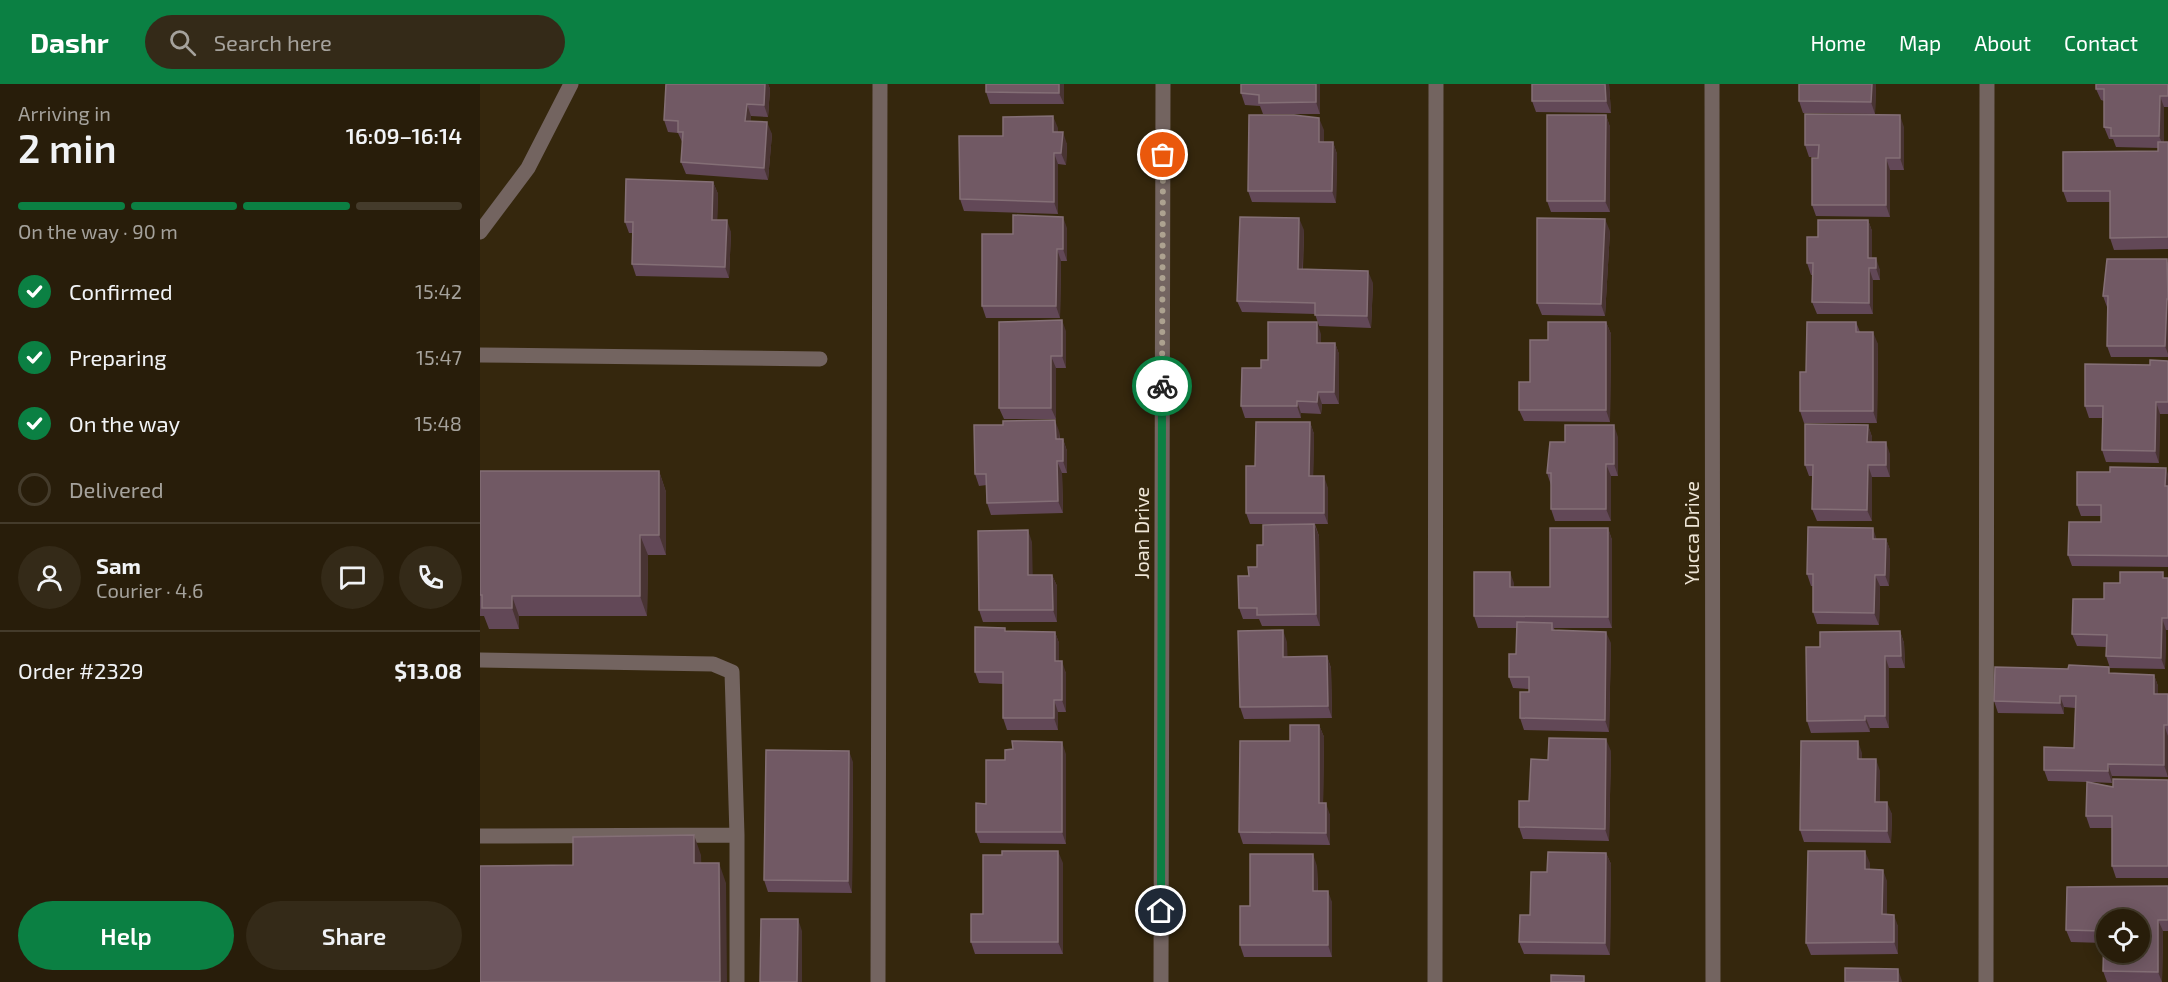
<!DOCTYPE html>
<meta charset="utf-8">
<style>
:root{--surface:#281d0a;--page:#342a18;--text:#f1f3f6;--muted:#a5a29c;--line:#443b2b;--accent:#0b8043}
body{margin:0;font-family:"Exo 2",sans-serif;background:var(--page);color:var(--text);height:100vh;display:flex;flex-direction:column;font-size:22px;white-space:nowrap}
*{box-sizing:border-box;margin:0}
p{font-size:20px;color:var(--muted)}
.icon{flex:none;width:33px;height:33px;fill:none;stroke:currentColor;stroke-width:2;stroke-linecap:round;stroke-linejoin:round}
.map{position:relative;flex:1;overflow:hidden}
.drawer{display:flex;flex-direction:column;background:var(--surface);width:480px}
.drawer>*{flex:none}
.tools{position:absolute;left:1616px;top:825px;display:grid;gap:12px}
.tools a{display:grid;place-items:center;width:54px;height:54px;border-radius:50%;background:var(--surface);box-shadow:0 3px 15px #0003,0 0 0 2px var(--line);font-size:30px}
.pin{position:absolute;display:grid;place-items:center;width:51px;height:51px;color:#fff;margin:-26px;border:3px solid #fff;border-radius:50%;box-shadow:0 2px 6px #0007}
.courier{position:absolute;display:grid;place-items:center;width:60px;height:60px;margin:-30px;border:4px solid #0b8043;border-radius:50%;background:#fff;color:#222;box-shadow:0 2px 8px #0007}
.headline em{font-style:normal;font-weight:600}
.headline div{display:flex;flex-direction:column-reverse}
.headline{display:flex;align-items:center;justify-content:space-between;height:102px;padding:0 18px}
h1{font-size:39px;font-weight:600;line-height:45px}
.bar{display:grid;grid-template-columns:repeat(4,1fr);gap:9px 6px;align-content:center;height:72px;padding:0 18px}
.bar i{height:8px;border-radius:4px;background:var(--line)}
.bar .selected{background:var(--accent)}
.bar p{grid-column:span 4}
.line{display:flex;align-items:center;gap:15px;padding:0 18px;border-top:2px solid var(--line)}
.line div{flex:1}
.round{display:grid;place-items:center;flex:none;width:63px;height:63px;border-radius:32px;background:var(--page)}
ol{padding:0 18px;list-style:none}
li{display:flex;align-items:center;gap:18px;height:66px}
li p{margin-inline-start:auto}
li .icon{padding:6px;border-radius:50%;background:var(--accent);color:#fff;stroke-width:4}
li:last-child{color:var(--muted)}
li i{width:33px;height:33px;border:3px solid var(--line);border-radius:50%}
.button{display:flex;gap:12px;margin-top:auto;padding:12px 18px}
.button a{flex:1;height:69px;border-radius:36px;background:var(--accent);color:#fff;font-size:24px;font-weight:600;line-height:69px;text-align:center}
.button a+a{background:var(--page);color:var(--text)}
header{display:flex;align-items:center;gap:36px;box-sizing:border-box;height:84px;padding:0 30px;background:var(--accent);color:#fff}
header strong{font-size:28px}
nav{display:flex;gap:33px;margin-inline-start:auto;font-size:21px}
.search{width:420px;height:54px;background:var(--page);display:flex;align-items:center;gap:15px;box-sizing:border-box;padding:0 21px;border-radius:33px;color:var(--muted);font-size:22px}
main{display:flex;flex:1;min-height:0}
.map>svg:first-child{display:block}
</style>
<header>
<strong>Dashr</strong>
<div class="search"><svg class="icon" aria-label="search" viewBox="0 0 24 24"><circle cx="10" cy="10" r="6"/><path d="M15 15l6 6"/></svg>Search here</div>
<nav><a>Home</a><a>Map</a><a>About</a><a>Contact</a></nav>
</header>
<main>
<section class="drawer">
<div class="headline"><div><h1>2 min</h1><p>Arriving in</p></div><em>16:09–16:14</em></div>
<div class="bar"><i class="selected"></i><i class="selected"></i><i class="selected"></i><i></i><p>On the way · 90 m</p></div>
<ol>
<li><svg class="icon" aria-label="check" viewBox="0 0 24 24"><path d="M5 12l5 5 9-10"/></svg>Confirmed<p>15:42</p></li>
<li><svg class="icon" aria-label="check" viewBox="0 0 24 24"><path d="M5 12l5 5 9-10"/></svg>Preparing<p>15:47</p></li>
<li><svg class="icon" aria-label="check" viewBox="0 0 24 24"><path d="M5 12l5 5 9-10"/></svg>On the way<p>15:48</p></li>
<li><i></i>Delivered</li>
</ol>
<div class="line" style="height:108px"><a class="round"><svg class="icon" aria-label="person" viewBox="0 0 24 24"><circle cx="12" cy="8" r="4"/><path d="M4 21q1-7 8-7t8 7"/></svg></a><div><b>Sam</b><p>Courier · 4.6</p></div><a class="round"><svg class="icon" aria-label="chat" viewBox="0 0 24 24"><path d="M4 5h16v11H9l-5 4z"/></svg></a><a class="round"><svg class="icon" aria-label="phone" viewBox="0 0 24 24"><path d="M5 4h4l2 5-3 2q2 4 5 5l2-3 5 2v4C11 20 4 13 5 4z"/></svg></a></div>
<div class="line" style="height:78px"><div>Order #2329</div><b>$13.08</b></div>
<div class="button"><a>Help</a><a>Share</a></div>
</section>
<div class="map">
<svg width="1688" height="898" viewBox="0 0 1688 898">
<rect width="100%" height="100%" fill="#35270d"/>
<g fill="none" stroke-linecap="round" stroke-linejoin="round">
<!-- minor -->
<path stroke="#736460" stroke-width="15" d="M1232,0l1,898
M0,148l48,-64 43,-84
M0,271l340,4
M0,576l233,4 19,8 5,163v147
M0,752l257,-1
M398,898l2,-898
M681,898l2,-898
M955,898l1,-898
M1506,898l1,-898"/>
</g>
<!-- wall -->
<path fill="#624857" d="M186,0h102l2,5 -2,28 -17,-1 -1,5 22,13 -4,46 -82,-6 -5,-12 2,-18 -5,-11 -10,-1 -4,-12z
M584,0v20h-74l-4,-12z
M761,0h79v30h-57l-3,-8 -15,-1 -4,-12z
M1129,0l2,29 -75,-1 -4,-11z
M1319,0h77l-1,30 -72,-1 -4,-12z
M1688,0v23h-4v35h4v107l-54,1 -4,-12v-36h-43l-4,-11 95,-40v-3l-42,-1 -3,-8h-4l-5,-12v-26l-3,-1 -5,-11z
M1126,31l4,12v85h-59l-4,-11z
M1424,43v43h-14v47l-74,-1 -4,-11 6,-48h-9l-4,-12z
M578,44v4l9,12 -1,21 -8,-1v50l-94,-3 -4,-12 43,-63z
M844,46v12h9l4,12 -1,49 -84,-1 -4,-11z
M233,98l5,12 -1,26 14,12 -2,46 -93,-2 -4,-12 1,-31h-4l-4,-11z
M1388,136l4,11v27l8,12v10h-7v34h-56l-5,-12 1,-27h-2l-4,-12 11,-26z
M587,144v33h-6l-1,57h-74l-4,-12 31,-72z
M824,146l-1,39 70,14 -2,45 -52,-2 -4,-12 -73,-2 -5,-11z
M1130,147l-5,85 -63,-1 -5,-12z
M1688,178v95h-57l-4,-11v-39l-4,-11z
M1126,238l5,12 -1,88 -86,-1 -5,-11 29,-70z
M1376,238l4,10 18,12 -1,79h-73l-4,-12 6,-39z
M586,247v37h-10v51h-52l-5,-11z
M841,250v9h14l4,11v50h-17l-1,10 -20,-1v5h-56l-4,-12 20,-38 7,-8z
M1688,277v53h-8l-1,49 -53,-1 -4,-12v-32h-13l-4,-12 65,-41z
M830,338l4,12 -1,42 15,12v36h-13l4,12 1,90h-58l-3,-7h-16l-4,-11 10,-32 8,-9 6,-22 23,-21h-36l-4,-11 9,-47z
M1388,341l4,12v5l18,12v23h-18v44h-55l-5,-12 1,-33h-4l-4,-11z
M579,347l1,8h3l4,12v22h-5l1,40 -72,2 -4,-12v-18l-8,1 -4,-12z
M1138,353v39h-7v45h-56l-4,-12v-24l-4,-12 18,-31z
M0,387h179l7,21v63h-18l-1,61h-128v13h-30l-5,-13h-4z
M1688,390v93l-96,-1 -4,-11 33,-33v-6h-20l-4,-11z
M1128,444l4,12v88h-58l1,3 56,12 -2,89 -85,-2 -4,-12 9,-26v-3l-16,-1 -4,-11 7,-23 1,-26h-39l-4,-12 40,-33v4h36z
M1397,455h9l4,11 -1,36h-9l-1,39 -62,-1 -4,-12v-26h-2l-4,-12z
M552,458v33h20l5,11v36h-74l-4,-12z
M1688,494v52h-2l-1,39 -55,-1 -4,-12v-9l-29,-1 -5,-12 48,-51z
M526,547l49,1 4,11v18l7,12v39h-8v18h-51l-4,-12v-34l-24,-1 -4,-11z
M1420,547l4,12 1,25h-16v60h-19v4l-59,1 -4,-12 13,-74z
M807,558v15l40,-1 4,12 1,50 -88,1 -4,-12z
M1632,590l42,1 4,11v8h10v83l-56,-1v7l-22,-1 23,5 55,-7v98h-52l-4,-12v-38h-22l-4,-12 1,-34 -39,-1 -4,-11 30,-22 1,-40 -11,-1v7l-66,-1 -4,-12z
M839,641l5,12 -1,66 7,12v30l-87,-1 -4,-12 51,-91z
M1131,667l-2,90 -86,-2 -4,-12 10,-26 19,-41z
M1382,669v6l18,12v31l12,12 -1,29 -87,-1 -4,-12z
M586,670v90l-86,-1 -4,-11 10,-28 19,-44z
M373,678l-1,131 -84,-1 -4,-12z
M1126,769l5,11 -1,91 -86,-1 -5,-12 28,-70z
M583,779v91h-88l-4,-12 12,-28z
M1390,779v6l17,12v33l11,12v28l-87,1 -5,-12z
M837,782l1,25 14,11v55h-88l-4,-12 10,-39z
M1688,802v45h-5l-1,51h-55l-4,-11 1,-28 -33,-1 -5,-12z"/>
<!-- shaded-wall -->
<path fill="#493433" d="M285,0h3l2,5 -2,28 -4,-12z
M579,0h5v20l-5,-11z
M836,0h4v30l-4,-12z
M1125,0h4l2,29 -5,-12z
M1392,0h4l-1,30 -4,-12z
M1680,12l4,11v41l-5,-12z
M267,20l4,12 -1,17 -5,-12z
M1126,31l4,12v85l-5,-11z
M1420,31l4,12v43l-4,-12z
M573,32l5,12v16l-5,-12z
M839,34l5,12v24l-5,-12z
M287,38l5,12 -4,46 -4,-12z
M583,48l4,12 -1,21 -5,-12z
M853,58l4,12 -1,49 -4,-12z
M574,69l4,11v50l-4,-12z
M1406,74l4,12v47l-4,-12z
M233,98l5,12 -1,37 -5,-11z
M583,133l4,11v33l-4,-12z
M819,134l5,12 -2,51 -4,-12z
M1125,135l5,12 -5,85 -4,-12z
M247,136l4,12 -2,46 -4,-11z
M1388,136l4,11v37l-4,-10z
M577,165l4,12 -1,57 -4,-12z
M1396,174l4,12v10l-4,-12z
M1389,184l4,12v34l-4,-11z
M888,187l5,12 -2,45 -4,-12z
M1687,215l1,3v52l-3,-8z
M582,236l4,11v37l-4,-12z
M837,238l4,12v20l-4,-11z
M1126,238l5,12 -1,88 -4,-12z
M1393,248l5,12 -1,79 -4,-12z
M855,259l4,11v50l-5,-12z
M571,272l5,12v51l-5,-11z
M838,308l4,12 -1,10 -4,-12z
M817,317l4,12v5l-4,-12z
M1676,318l4,12 -1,49 -4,-12z
M575,336l4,11 1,20 -4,-12z
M830,338l4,12 -1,54 -4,-12z
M1134,341l4,12v39l-4,-12z
M1388,341l4,12v17l-5,-12z
M583,355l4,12v22l-4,-12z
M1406,358l4,12v23l-4,-12z
M577,377l5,12 1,40 -5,-12z
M1126,380l5,12v45l-5,-12z
M1388,381l4,12v44l-5,-11z
M1686,384l2,6v19l-3,-7z
M179,387l7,21v63l-7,-20z
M844,392l4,12v36l-4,-11z
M834,440l5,12 1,90 -4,-12z
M1128,444l4,12v88l-4,-11z
M1393,444l4,12 -4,-1z
M548,446l4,12 1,45 -5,-12z
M160,451l8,20 -1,61 -7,-20z
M1406,455l4,11 -1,36 -4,-11z
M1030,488l4,11v16l-4,-12z
M572,491l5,11v36l-4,-12z
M1395,491l5,11 -1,39 -5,-12z
M32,512l7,20v13l-7,-21z
M1682,534l4,12 -1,39 -4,-11z
M803,546l4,12 1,27 -5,-12z
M1420,547l4,12 1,25 -4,-12z
M575,548l4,11v30l-4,-12z
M1126,548l5,11 -2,89 -4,-12z
M847,572l4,12 1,50 -4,-12z
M1405,572l4,12v60l-4,-12z
M582,577l4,12v39l-4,-12z
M1674,591l4,11v19l-4,-11z
M1580,612l4,11v7l-4,-11z
M574,616l4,12v18l-4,-12z
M1385,632l5,12v4l-5,-12z
M839,641l5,12 -1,78 -4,-12z
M1684,641l4,11v41l-4,-12z
M1126,655l5,12 -2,90 -4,-12z
M1378,657l4,12v18l-4,-12z
M582,658l4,12v90l-4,-12z
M369,667l4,11 -1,131 -4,-12z
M1396,675l4,12v43l-5,-12z
M1628,680l4,12v7l-4,-12z
M1407,718l5,12 -1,29 -4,-12z
M846,719l4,12v30l-4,-12z
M214,751l7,20 1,29 -8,-21z
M578,767l5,12v91l-5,-12z
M1385,767l5,12v18l-5,-12z
M1126,769l5,11 -1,91 -5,-12z
M833,770l4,12 1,36 -5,-11z
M239,779l7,20 1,99h-7z
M1403,786l4,11v45l-5,-12z
M848,807l4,11v55l-4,-12z
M1414,831l4,11v28l-4,-12z
M318,835l4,12v51h-5z
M1678,836l5,11 -1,51 -4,-10z
M1418,885l4,12v1h-4z"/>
<!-- building -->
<path fill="#715964" stroke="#846f76" stroke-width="1.5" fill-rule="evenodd" d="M186,0h99l-1,21 -17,-1 -2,17 22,1 -3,46 -83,-6 2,-30h-5v-11l-14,-1z
M506,0h73v9l-73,-1z
M761,0h75v18l-57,1v-8l-18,-2z
M1052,0h73l1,17h-74z
M1319,0h73l-1,18 -72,-1z
M1616,0h72v12h-8l-1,40h-48v-8l-7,-1v-38h-8z
M1325,30l95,1v43h-14v47h-74v-47h6l1,-13h-14z
M769,31h45l25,3v24h14l-1,49h-84z
M1067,31h59l-1,86h-58z
M573,32v16h10l-2,21h-7v49l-94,-3 -1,-63h44v-19z
M1678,58h10v95l-58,1v-47h-47v-39l95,-1z
M146,95l87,3 -1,38h15l-2,47 -93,-3 1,-42h-8z
M533,131l50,2v32h-6l-1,57h-74v-72h31z
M760,133l59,1 -1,51 70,2 -1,45 -52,-1v-12l-78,-2z
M1057,134l68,1 -4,85 -64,-1z
M1338,136h50v38h8v10h-7v35l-57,-1 1,-39h-6v-26h11z
M1627,175h60l1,40h-1l-2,47h-58l1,-50h-5z
M582,236v36h-11v52h-52v-86z
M788,238h49v21h18l-1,49h-16l-1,10 -20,-1v5h-56l1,-38h19v-8h7z
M1068,238h58v88h-87v-28h11v-42h18z
M1327,238h49v10h17v79h-73v-39h6z
M1670,276l18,1v41h-12l-1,49 -53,-1 1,-44h-18v-42l65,1z
M575,336l1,19h7v22h-6l1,40 -71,2 -1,-29h-11l-1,-49h29v-4z
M776,338h54l-1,54h15v37h-78v-47h9z
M1325,340l63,1 -1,17h19v23h-18l-1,45 -55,-1 1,-44h-8z
M1085,341h49v39h-8v45h-55v-36h-4l3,-31h15z
M1630,383l56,1 -1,18h3v70l-100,-1 1,-33h32v-17h-24v-33h33z
M0,387h179v64h-19v61h-128v12h-30v-13h-2z
M834,440l2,90 -59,1v-7h-18l-1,-32h11l-1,-9h9v-22h6v-20z
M1328,443l65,1v11h13l-1,36h-10l-1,38 -61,-1v-38h-6z
M1070,444h58v89l-134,-1v-44h36v15h40z
M548,446v45h24l1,35h-74l-1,-79z
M1640,488h43v6h5v40h-6l-1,40 -55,-2 1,-21 -35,-1 1,-35h31v-16h16z
M1037,538l35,1v7l54,2 -1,88 -85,-2v-26h9v-15h-20v-23h7z
M495,543l30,1v3l50,1v29h7v39h-8v18h-51v-46h-28z
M803,546v27l44,-1 1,50 -88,1 -2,-76z
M1420,547l1,25h-16v60h-20v4l-58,1 -1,-74h14v-15z
M1589,581l40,2v6l45,2v19h14v31h-4v40l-56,-1v7l-64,-1v-23l30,1 2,-52h-16v7l-66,-2 1,-34 73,2z
M810,641h29v78h7v30l-87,-1 1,-91h50z
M1069,654l57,1 -1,90 -86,-2v-26h10l2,-42 17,1z
M532,657l50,1v90h-86v-29l10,1v-44h19v-10l8,-1z
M1321,657h57v18h18l-1,43h12v29l-87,-1z
M286,666l83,1 -1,130 -84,-1z
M1633,695l55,1v86h-56v-50h-26l1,-34 26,5z
M214,751v28h25l1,119h-240v-116l93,-1v-28z
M522,767h56v91h-87v-28h12v-59h19z
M1328,767h57v18l18,1 -1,44 12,1v27l-88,1z
M1068,768l58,1 -1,90 -86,-1 1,-27h10l1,-43h16z
M770,770h63v37h15v54h-88v-39h10z
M1688,802v34h-10v52l-55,-1 1,-40 -38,-1 1,-43zM1626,836h33v32h-33z
M281,835h37l-1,63h-37z
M1365,884l53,1v13h-53z
M1071,891l33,1v6h-33z"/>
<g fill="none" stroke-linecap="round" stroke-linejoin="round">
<!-- done -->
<path stroke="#ada290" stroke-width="6" stroke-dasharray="0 10.8" d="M682,302l1,-231"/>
<!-- route -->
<path stroke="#0b8043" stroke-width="8" d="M681,827l1,-525"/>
</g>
<g text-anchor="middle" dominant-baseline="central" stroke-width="6" stroke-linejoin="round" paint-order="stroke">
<!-- street labels -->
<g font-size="20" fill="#eee5d6" stroke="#35270d">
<text transform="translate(661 449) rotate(-90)">Joan Drive</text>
<text transform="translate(1211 449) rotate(-90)">Yucca Drive</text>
</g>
</g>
</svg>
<div class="tools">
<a><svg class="icon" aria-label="locate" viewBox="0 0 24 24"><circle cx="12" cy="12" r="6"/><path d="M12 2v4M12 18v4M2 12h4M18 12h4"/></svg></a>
</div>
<div class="pin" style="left:683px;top:71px;background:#ea580c"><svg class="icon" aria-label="bag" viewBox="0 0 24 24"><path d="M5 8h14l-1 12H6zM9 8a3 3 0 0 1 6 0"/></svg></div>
<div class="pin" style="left:681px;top:827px;background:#1f2937"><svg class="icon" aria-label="home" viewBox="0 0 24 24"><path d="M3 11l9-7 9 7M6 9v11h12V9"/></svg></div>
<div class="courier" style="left:682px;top:302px"><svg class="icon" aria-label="bike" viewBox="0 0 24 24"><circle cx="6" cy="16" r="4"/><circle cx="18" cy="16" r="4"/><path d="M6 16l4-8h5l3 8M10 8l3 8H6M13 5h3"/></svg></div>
</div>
</main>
